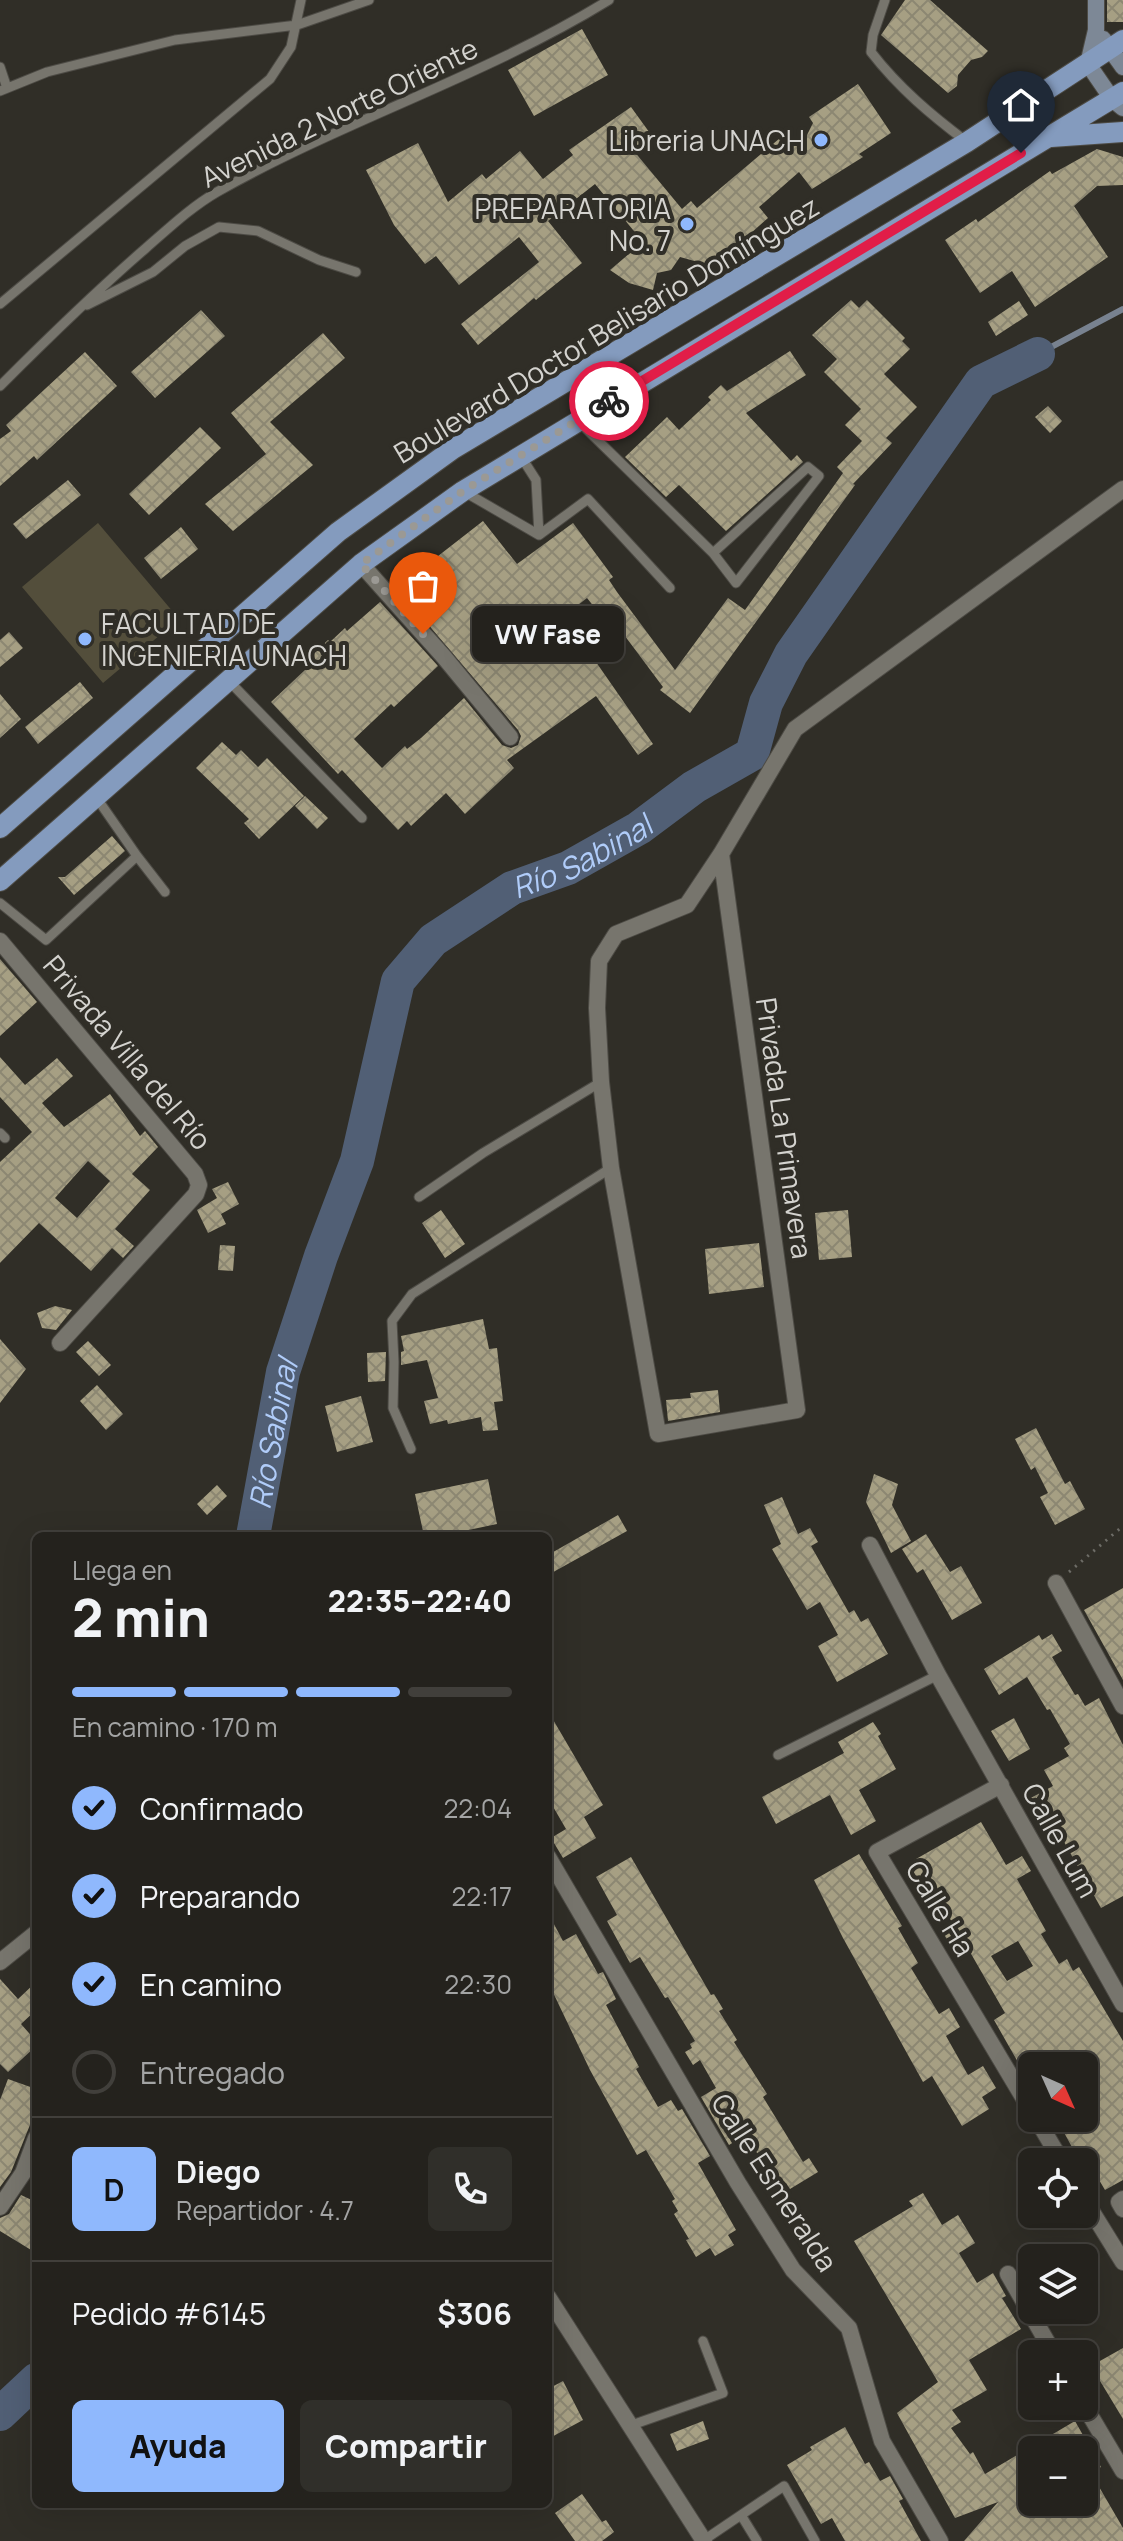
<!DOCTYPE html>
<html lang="es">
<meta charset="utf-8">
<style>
:root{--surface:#24221d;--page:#302f2a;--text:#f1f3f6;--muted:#a3a4a4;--line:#413f3b;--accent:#8fb8fd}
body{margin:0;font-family:Manrope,sans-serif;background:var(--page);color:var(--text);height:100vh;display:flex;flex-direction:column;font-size:30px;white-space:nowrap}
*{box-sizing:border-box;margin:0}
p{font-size:26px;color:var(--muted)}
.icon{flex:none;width:44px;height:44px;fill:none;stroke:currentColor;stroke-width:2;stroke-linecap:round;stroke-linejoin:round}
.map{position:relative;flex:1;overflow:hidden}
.panel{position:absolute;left:32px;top:1532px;width:520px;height:976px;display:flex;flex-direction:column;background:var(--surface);border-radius:12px;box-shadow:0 8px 32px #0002,0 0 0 2px var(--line)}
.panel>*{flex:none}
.needle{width:52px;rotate:135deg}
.tools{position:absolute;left:1018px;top:2052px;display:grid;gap:16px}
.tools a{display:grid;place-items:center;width:80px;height:80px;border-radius:12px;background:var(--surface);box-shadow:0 8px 32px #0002,0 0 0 2px var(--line);font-size:40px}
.pin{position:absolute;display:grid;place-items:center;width:68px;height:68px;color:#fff;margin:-82px -34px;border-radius:50% 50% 50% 0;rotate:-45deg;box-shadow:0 0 8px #0007}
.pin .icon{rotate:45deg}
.courier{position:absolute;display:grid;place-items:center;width:80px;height:80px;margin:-40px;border:6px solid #e11d48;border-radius:50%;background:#fff;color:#222;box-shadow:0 2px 10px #0007}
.bubble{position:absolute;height:56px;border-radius:12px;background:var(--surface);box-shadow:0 8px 32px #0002,0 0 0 2px var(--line);font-size:26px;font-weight:800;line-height:56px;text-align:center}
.summary em{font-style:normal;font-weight:800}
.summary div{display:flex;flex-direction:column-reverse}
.summary{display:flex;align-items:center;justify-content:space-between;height:136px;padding:0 40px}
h1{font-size:52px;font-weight:800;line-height:60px}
.bar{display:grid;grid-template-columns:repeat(4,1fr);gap:12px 8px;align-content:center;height:96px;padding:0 40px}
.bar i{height:10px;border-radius:6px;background:var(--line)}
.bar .on{background:var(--accent)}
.bar p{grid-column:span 4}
.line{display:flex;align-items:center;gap:20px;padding:0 40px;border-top:2px solid var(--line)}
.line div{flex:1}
.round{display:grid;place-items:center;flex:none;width:84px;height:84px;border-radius:12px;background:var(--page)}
ol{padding:0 40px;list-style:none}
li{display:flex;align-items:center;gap:24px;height:88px}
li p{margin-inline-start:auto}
li .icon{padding:8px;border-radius:50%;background:var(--accent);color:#111;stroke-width:4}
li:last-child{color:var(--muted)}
li i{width:44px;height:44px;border:4px solid var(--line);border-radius:50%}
.action{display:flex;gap:16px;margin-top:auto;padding:16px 40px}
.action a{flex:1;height:92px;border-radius:12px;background:var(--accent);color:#111;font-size:32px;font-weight:800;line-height:92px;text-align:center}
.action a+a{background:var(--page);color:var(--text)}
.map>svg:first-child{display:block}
</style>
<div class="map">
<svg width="1123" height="2541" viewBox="0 0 1123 2541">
<defs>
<pattern id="building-cross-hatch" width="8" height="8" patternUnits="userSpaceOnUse" patternTransform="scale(2)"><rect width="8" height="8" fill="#a69f83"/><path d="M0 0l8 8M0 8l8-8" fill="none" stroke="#8c8772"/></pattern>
</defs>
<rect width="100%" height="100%" fill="#302e27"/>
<!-- pitch -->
<path fill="#534e3b" d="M98,523l81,96 -76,64 -81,-96z"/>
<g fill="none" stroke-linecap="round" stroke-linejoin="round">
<!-- stream -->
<path stroke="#788290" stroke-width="6" d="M1038,354l85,-45"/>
<!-- river -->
<g stroke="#515f75" stroke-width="34">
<path id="s1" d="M253,1536l30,-164 38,-116 36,-95 41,-180 35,-41 79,-52 56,-20 71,-40 55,-41 58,-33 14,-51 25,-49 190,-272 57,-28"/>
<path d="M0,2414l36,-34"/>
</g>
</g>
<!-- building -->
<path fill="url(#building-cross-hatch)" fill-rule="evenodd" d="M905,0h25l58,51 -6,6 -11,3 -13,15 -1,11 -9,7 -67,-58z
M1107,0h16v22h-16z
M582,29l26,46 -74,41 -26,-46z
M858,84l33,49 -32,21 4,3 -51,32 -13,-17 -40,35 9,11 -35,31 -2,-2 -26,17 -25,-7 -9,13 -14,3 -4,17 -24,-7 -19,-13 33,-28 -48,-58 -47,37 34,42 -46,37 -2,-2 -56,47 -17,-21 78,-62 -20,-25 -60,48 -23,-29 -11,8 -31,-39 -28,-55 52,-27 30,59 34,-28 4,5 34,-28 23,28 30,-24 -4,-5 62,-43 21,29 -19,14 49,59 9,-8 6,7 89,-75 14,16 13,-26 -4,-6z
M1097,149l26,8v28l-26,1 -23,20 34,51 -73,50 -23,-36 -32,22 -35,-53 31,-21 2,3 72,-51 2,3z
M851,300l8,8 8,-8 38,38 -3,3 8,8 -26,25 33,33 -31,31 6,5 -39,41 2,1 -165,228 -30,-23 3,-3 -62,-83 -6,4 -8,-10 -23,18 89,128 -15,11 -42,-59 -89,64 7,8 -49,46 -19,-21 -35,33 -4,-5 -9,9 -56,-60 -4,4 -67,-72 35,-33 -4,-4 26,-25 2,2 15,-14 2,3 33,-29 58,64 -44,41 -3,-3 -37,35 28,29 23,-22 2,3 14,-11 43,-40 38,47 9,3 7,-3 3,-9 -3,-6 -121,-142 86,-67 34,43 56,-41 40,54 -4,3 8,12 58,78 53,-72 17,12 98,-137 -6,-6 25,-26 -17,-16 16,-16 -37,-37 13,-13 -25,-24z
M1019,301l9,14 -32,21 -8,-14z
M201,310l24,26 -70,62 -24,-26z
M323,333l22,25 -75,64 43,43 -80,66 -28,-27 61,-50 -35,-41z
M790,351l16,24 -60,38 45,48 6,-6 6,7 -77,69 -47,-46 -13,12 -41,-40 42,-40 12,13 32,-30 -3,-3 13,-12 6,6z
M85,352l32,34 -80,74 -3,-4 -34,30v-47l11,-8 -5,-6z
M1048,406l14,15 -12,12 -15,-16z
M200,427l21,21 -72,67 -20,-21z
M68,480l13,15 -55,44 -13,-15z
M181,527l17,22 -37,30 -17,-21z
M9,632l14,16 -23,19v-27z
M80,682l13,16 -55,46 -13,-17z
M0,694l21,25 -21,19z
M222,742l14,13 5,-5 17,17 9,-9 37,38 -45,43 -15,-16 5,-4 -53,-51z
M305,796l23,22 -11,11 -22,-23z
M112,836l13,15 -51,44 -16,-18h7z
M0,959l37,43 -37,34z
M0,1057l25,28 32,-27 16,18 -31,27 22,24 46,-33 30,42 5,-5 13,16 -26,27 18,16 -35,39 19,17 -11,12 -11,-10 -21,23 -52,-48 -39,40v-101l32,-30 -32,-35zM88,1161l22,20 -33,37 -22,-20z
M228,1182l11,22 -18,10 5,10 -18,9 -11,-23 20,-12 -5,-9z
M441,1210l24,34 -20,14 -23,-35z
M848,1210l4,47 -33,3 -4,-47z
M759,1243l5,44 -55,7 -4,-45z
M220,1245l15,1 -2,25 -15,-1z
M55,1306l17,4 -16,20 -14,-2 -5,-15z
M483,1319l6,30 8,-1 6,53 -9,1 4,28 -15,1 -2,-14 -33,7 -1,-4 -17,4 -6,-23 14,-3 -11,-38 -26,5v-13l3,-1 -3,-15z
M0,1339l26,30 -26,34z
M88,1341l23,24 -12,11 -23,-24z
M386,1352l-1,29 -17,1 -1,-29z
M97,1385l26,29 -17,16 -26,-29z
M718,1390l2,22 -52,9 -2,-21 25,-2 -1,-5z
M361,1396l12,46 -36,10 -12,-46z
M1036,1428l29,56 5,-3 15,28 -30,16 -15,-28 8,-4 -13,-26 -4,3 -16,-31z
M874,1474l24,10 -6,21 19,36 -20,12 -25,-51z
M488,1479l9,45 -57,12h-16l-9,-42z
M217,1485l10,11 -20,19 -10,-11z
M782,1497l16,37 12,-6 8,14 -7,4 38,67 5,-3 7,12 7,-4 20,36 -51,28 -19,-36 20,-11 -18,-33 -13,8 -35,-61 9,-5 -17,-39z
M618,1515l9,16 -79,44v-20z
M926,1534l24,38 11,-6 21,37 -30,17 -29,-51 -6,4 -15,-24z
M1123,1588v92l-39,-70z
M1052,1634l10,17 -10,6 23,38 3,-1 7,12 14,-8 24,47v151l-22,12 -47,-84 -11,6 -16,-30 26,-14 -9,-16 25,-14 -5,-8 6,-4 -20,-35 -3,1 -20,-33 -28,18 -15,-26 55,-34 3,5z
M548,1711l55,94 -19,12 12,21 -33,20 -12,-20 15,-9 -18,-31z
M1014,1718l16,31 -21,12 -18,-30z
M873,1722l8,12 -3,2 18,33 -37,21 17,31 -25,14 -21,-40 -54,29 -14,-27 82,-44 -6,-11z
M981,1822l25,43 16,-9 9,15 -14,8 29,52 -5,3 18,30 8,-5 6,12 6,-4 44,74v139l-18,10 -13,-22 -8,5v-11h-11l-5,-11 5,-2 -17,-31h28v-52h-52v21l-38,-67 11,-7 -39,-68 -12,7 -13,-23 11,-7 -16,-25 -2,1 -9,-17 -5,3 -11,-21zM1018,1941l15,25 -26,15 -16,-25z
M859,1854l43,72 -4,2 20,35 -7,5 28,46 10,-6 11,19 -14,9 22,39 15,-9 13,22 -14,9 7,12 -27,17 -30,-50 -9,6 -80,-144 -29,-58z
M631,1857l80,138 3,-1 9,15 -4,2 18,29 -3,2 33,52 -4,3 40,65 6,-4 9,14 -28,17 -4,-6 -6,4 -35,-52 -16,10 -28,-48 15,-9 -16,-28 -7,5 -8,-13 7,-4 -2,-4 5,-3 -27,-44 -3,1 -25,-41 -10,6 -23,-42 10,-6 -21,-38z
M548,1913l15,28 13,-7 22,40 5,-2 13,27 -10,6 33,62 -3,2 22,38 13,-7 7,11 4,-2 28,47 -12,7 38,67 -8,5 6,10 -19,11 -5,-8 -14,9 -10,-17 3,-1 -15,-25 4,-3 -6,-10 3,-2 -29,-49 -9,5 -47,-85 -42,-88z
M0,1979l18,20 18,-17v28l-15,14 15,17v5l-28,26 -8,-8z
M8,2079l28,10v21l-25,62 -11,15v-87z
M923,2193l19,32 16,-10 17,28 -16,10 18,30 16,-10 13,23 -4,2 19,31 -52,31 18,30 -35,20 9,12 -10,6 19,26 3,-2 12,22 90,-53 26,46 -10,6 32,55v13h-159l34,-39 -43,16 -58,-105 41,-31 -84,-141 59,-35 -4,-5zM1032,2450h52v52h-52z
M21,2195l15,7v51l-36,-22v-13l9,-4z
M1123,2348v71l-32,-53z
M563,2381l20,39 -35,19v-50z
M703,2421l6,18 -32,12 -7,-17z
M845,2427l20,37 4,-2 11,19 10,-5 13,23 -4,2 22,40h-76l-13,-23 -11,6 -34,-59 25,-15 -2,-3z
M582,2494l20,28 4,-2 8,12 -12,9h-27l-20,-28z"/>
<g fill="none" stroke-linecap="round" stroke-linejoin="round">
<!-- lane casing -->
<g stroke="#4d4b45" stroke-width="11">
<path id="lane" d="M885,0l-12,35 -2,17c28,36 60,63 96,90
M0,67l7,21
M0,91l47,-19 128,-32 122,-15 72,-25
M0,304l270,-225 21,-32 10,-47
M87,305l66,-33 32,-26 34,-19 39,4 61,29 37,12
M0,386c48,-48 95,-94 146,-138 22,-19 45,-41 71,-56 127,-72 269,-116 392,-192
M577,420l136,133 23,30 83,-107 -11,-9 -95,86
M463,491l76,44 -3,-55 -16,-25
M539,535l49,-36 82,89
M228,680l134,138
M96,797l41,59 28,36
M0,903l46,37 91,-84
M0,1133l5,5
M419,1197l64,-44 118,-71
M411,1449l-18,-41 1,-46 -2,-41 20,-27 199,-126
M778,1755l160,-80
M629,2426l94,-33 -20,-52
M704,2540l37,-25
M757,2541l-16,-26 43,-29 31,55"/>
</g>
<!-- street casing -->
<g stroke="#4d4b45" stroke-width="18">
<path id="street" d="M361,564l83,93 66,80
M721,854l76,556 -139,24 -47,-266 -10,-86 -4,-74 2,-47 17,-27 71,-29 34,-51 74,-125 328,-240
M0,941l195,233 4,11 -3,9 -136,149
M870,1545l68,130 185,329
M1056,1583l67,123
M1001,1785l-124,67 155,260
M548,1857l190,326 55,87 56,58 33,113 58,100
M0,1962l36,-29
M1036,2118l26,44
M1084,2199l39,63
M1123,2199l-4,3 4,7
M0,2207l23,-34 13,-35
M1008,2274l46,80
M548,2297l156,244
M1084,2405l39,66"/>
</g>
<!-- secondary casing -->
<g stroke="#4d4b45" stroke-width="18">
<path id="secondary" d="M1096,0v30l-8,34 24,35 11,9
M1103,39l20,28"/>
</g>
<!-- primary casing -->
<g stroke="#4d4b45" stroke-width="22">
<path id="primary" d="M1051,137l72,-5
M0,828l338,-296 115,-83 514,-307 156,-102
M0,881l361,-317 102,-73 660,-399"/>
</g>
<!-- path -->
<path stroke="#6d6c66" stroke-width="3" stroke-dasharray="2 6" stroke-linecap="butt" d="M1069,1572l54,-46"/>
<!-- lane -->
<use href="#lane" stroke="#77756d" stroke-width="9"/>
<!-- street -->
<use href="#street" stroke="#77756d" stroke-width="16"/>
<!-- secondary -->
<use href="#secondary" stroke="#7d8896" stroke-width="16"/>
<!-- primary -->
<use href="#primary" stroke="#849bbe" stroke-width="20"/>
</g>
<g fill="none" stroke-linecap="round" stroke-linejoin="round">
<!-- done -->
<path stroke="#9b9994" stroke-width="8" stroke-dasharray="0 14.4" d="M423,634l-62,-70 102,-73 146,-90"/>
<!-- route -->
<path stroke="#e11d48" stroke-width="10" d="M609,401l412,-248"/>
</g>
<!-- markers -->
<g fill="#8fb8fd" stroke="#302e27" stroke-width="3">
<circle cx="821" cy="140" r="8"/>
<circle cx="687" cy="224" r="8"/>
<circle cx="85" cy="639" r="8"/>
</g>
<g text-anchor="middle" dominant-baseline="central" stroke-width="8" stroke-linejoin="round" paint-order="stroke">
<!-- street labels -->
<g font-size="28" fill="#d4d3cf" stroke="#302e27">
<text transform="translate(339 112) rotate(-26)">Avenida 2 Norte Oriente</text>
<text transform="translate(606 329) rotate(-31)">Boulevard Doctor Belisario Domínguez</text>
<text transform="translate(128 1052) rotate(50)">Privada Villa del Río</text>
<text transform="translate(785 1128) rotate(82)">Privada La Primavera</text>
<text transform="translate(1061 1840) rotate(61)">Calle Lum</text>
<text transform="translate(941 1908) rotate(59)">Calle Ha</text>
<text transform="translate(775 2182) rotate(57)">Calle Esmeralda</text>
</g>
<!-- poi labels -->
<g font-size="28" fill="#d4d3cf" stroke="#302e27" text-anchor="end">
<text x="805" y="140">Libreria UNACH</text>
<text x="671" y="208">PREPARATORIA<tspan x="671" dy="32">No. 7</tspan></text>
<text x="101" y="623" text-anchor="start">FACULTAD DE<tspan x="101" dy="32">INGENIERIA UNACH</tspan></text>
</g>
<!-- water labels -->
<g font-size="30" font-style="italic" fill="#b0ccf9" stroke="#302e27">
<text stroke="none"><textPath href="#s1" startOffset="800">Río Sabinal</textPath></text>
<text stroke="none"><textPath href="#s1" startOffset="104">Río Sabinal</textPath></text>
</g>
</g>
</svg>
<div class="tools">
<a><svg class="needle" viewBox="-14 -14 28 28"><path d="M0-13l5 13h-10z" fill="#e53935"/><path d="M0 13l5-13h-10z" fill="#a3a4a4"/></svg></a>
<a><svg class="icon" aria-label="locate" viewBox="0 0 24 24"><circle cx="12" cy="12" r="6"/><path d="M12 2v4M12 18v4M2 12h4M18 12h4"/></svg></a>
<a><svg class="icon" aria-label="layers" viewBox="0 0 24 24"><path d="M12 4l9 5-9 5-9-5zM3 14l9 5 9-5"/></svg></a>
<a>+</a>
<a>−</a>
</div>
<div class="pin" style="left:423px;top:634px;background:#ea580c"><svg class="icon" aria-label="bag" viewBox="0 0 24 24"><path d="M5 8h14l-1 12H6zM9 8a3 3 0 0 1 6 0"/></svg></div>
<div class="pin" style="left:1021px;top:153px;background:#1f2937"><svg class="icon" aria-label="home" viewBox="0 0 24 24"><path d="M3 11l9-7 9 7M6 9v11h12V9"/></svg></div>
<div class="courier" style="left:609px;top:401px"><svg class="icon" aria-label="bike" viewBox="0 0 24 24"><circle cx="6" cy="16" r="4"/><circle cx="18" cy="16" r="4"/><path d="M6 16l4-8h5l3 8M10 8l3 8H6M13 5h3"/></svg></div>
<div class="bubble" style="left:472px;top:606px;width:152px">VW Fase</div>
<section class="panel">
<div class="summary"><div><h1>2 min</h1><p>Llega en</p></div><em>22:35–22:40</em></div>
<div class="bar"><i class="on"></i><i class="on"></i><i class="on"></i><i></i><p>En camino · 170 m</p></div>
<ol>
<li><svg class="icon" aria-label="check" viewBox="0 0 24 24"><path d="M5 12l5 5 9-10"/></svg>Confirmado<p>22:04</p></li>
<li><svg class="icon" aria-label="check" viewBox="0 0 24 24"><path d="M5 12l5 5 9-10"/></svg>Preparando<p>22:17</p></li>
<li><svg class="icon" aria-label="check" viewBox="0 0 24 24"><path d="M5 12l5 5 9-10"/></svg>En camino<p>22:30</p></li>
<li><i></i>Entregado</li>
</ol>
<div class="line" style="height:144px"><b class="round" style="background:var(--accent);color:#111">D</b><div><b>Diego</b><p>Repartidor · 4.7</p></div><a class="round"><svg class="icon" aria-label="phone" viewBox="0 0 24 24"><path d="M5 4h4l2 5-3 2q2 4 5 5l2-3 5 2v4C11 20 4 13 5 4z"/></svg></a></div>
<div class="line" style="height:104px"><div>Pedido #6145</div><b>$306</b></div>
<div class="action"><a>Ayuda</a><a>Compartir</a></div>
</section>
</div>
